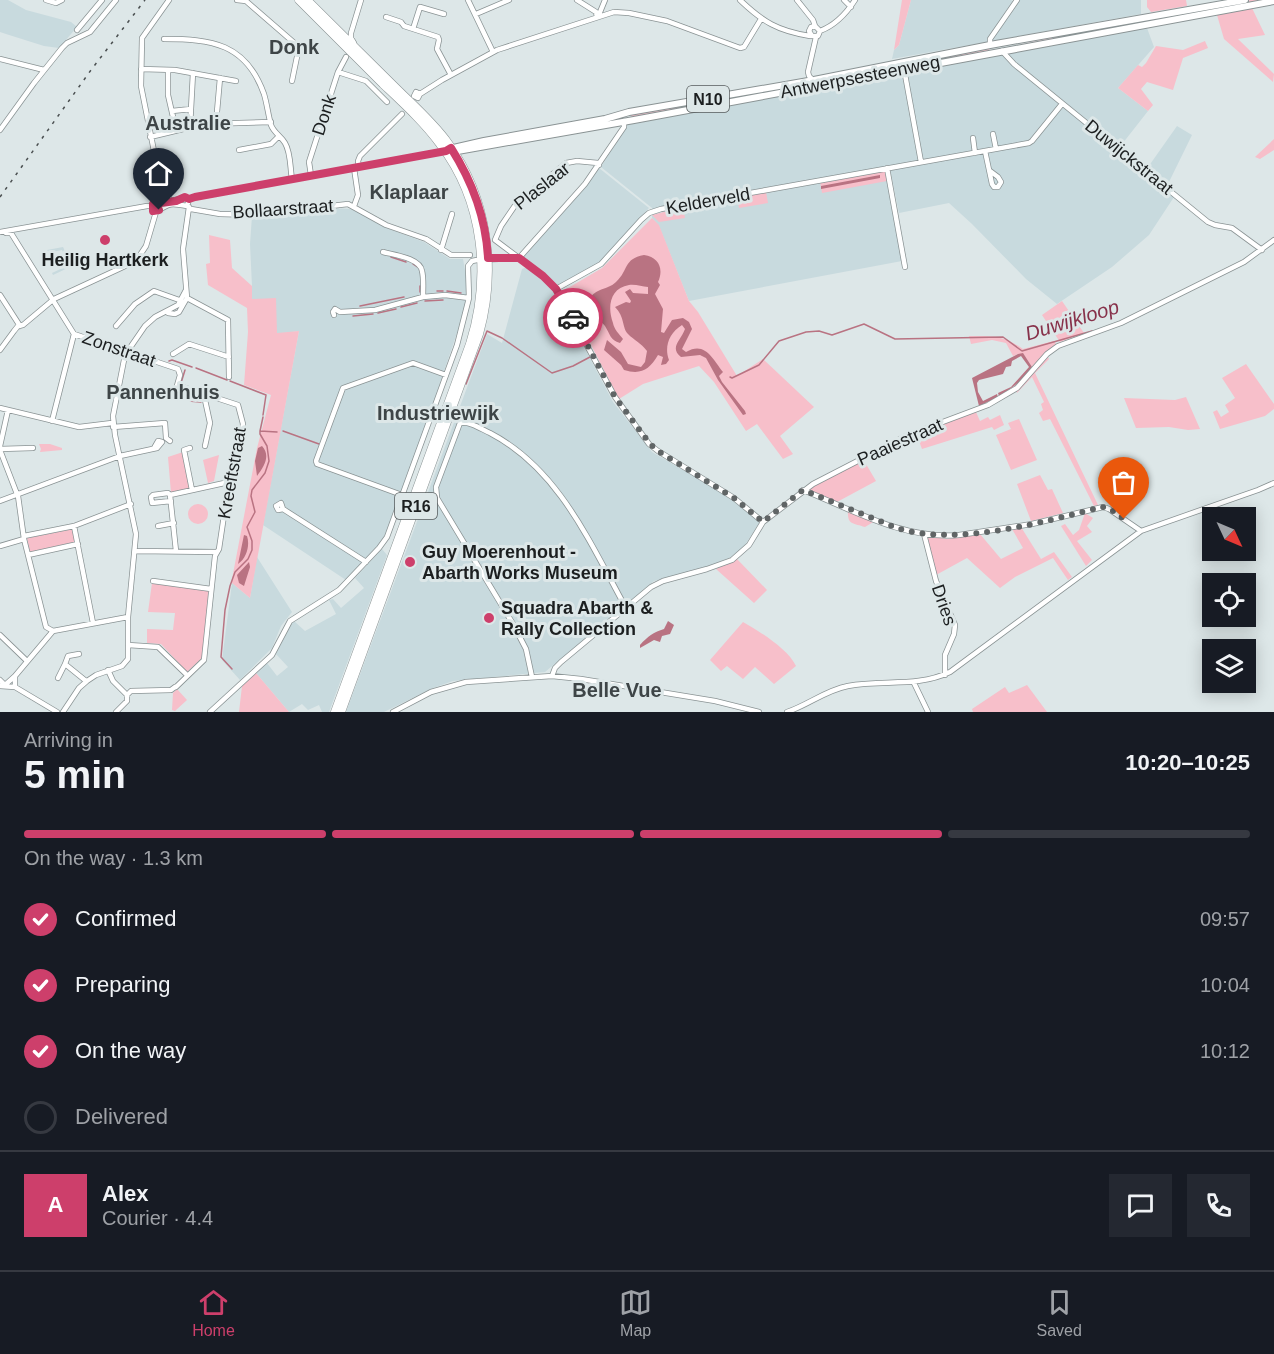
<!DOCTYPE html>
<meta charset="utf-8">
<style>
:root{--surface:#171b24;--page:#242831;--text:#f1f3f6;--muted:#9ea1a6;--line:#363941;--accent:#cd3f6b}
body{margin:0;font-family:Helvetica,sans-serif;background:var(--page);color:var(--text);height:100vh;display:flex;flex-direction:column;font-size:22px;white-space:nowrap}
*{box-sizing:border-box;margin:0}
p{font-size:20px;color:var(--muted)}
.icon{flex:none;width:33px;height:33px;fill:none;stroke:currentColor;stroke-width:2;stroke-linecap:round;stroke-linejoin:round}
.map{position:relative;height:712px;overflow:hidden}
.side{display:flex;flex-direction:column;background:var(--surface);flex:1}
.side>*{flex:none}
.needle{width:39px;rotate:134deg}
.buttons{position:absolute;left:1202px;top:507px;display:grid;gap:12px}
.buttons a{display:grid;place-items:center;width:54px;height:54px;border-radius:0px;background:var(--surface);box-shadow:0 3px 15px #0003;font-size:30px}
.pin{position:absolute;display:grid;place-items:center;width:51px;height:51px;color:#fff;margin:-62px -26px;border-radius:50% 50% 50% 0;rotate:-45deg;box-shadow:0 0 6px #0007}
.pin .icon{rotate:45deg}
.courier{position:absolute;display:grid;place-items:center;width:60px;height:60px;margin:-30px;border:4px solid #cd3f6b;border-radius:50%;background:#fff;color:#222;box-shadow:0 2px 8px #0007}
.overview em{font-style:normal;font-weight:700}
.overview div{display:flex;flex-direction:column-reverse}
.overview{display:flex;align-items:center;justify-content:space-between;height:102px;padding:0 24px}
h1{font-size:39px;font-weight:700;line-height:45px}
.bar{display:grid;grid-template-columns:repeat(4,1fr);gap:9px 6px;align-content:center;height:72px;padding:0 24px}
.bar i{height:8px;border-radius:4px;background:var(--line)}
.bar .current{background:var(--accent)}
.bar p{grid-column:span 4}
.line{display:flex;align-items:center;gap:15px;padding:0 24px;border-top:2px solid var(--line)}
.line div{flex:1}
.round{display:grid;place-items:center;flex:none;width:63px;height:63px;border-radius:0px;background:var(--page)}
ol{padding:0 24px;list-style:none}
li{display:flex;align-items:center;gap:18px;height:66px}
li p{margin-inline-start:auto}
li .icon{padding:6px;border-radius:50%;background:var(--accent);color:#fff;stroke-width:4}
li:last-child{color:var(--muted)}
li i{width:33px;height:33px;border:3px solid var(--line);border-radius:50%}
.menu{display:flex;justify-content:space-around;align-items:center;height:84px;border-top:2px solid var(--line);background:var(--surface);font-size:16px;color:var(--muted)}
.menu a{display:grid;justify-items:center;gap:3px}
.menu .current{color:var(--accent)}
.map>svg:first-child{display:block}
</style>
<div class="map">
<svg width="1274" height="712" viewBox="0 0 1274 712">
<rect width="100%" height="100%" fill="#dde7e8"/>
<!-- built -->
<path fill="#c8dade" d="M0,0h8l18,10 45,12 6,5 -18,21 -15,-2 -38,-12 -6,-2z
M911,0h100l6,3 1,-3h123v14l-249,45 2,-9 5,-5z
M1147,28l7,19 -36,41 30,23 -29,37 27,22 31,-44 15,9 -25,51 8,7 -1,4 -25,38 -37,32 -55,37 -31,-25 -54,-55 -23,-21 -50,10 -8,-39 -4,-6 -2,2 17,91 -213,40 -30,-75 -7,-8v-10l-51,-41 26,-42z
M599,168l50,40 -48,54 -43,24 -35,-29 62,-69z
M329,208l24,1 31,18 40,15 26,17h13l4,22 -2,28 -39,116 -43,115 -37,40 -83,-55 36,-194 -22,3 -25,-35v-13l-2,-42 2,-28z
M63,247l9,19 -19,9 -1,-2 17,-8 -7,-15 -10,2 -1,4 -4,-6z
M527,267l19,15 9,10 58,110 39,50 72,42 36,28 -17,26 -14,10 -24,10 -51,13 -109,91 -92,9 -20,7 -49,24h-38l141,-378 15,9 20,-74z
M382,549l5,6 -58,157h-7l-3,-7 -11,5 -6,-6 -13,8 -33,-39 11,-10 10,13 11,-9 -12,-13 14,-29 4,-4 11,10 31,-17 -7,-14 4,-1 8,9 23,-20 -9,-10z
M257,557l35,55 -11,14 -9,22 -32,32 -18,-20 10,-77 18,15z"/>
<!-- green -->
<path fill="#f7bfca" d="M902,0h9l-12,45 -5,5z
M1147,0h39l1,6 -36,6 -4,-5z
M1251,0h13l-151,27 1,-2z
M1252,8l13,27 -27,4 36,35 -1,8 -49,-43 -7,-24z
M1101,28v2l-85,15z
M1205,41l3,7 -25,10 -10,32 -26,-8 -6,7 12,16 -5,6 -30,-23 20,-23 4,2 4,-4 10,-17 27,4z
M989,49l1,2 -173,32v-2z
M797,84l1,3 -166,31 -1,-3z
M1274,139v11l-14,9 -5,-2z
M885,170l2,11 -65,12 -2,-11z
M766,192l2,11 -29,5 -2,-11z
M683,207l2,11 -26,4 -7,-7z
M652,218l7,7 30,76 9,11 39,64 26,-17 51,48 -34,29 13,18 -10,5 -26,-35 -11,7 -32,-49 -15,-16 -56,18 -24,15 -56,-108 39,-23z
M209,235l21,5 2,28 20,18v13l24,-1 1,35 22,-2 -49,267 -18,-15v-4l25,-131 14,-53 -27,-10 4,-53 -1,-24 -39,-23 -2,-21 4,-1z
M1062,301l22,32 -24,9 -18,-27z
M969,336c24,0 34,-1 54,13l31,-8 2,3 -42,43 18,-20 -8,-12 -6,-1 -5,2 -7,-13 -14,-3 -21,4z
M1048,357l1,2 -14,14 63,132 -4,1 -44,-87 -7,2 -4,-8 4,-3 -2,-6 3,-2 -12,-25 -15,16 -1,-3z
M1246,364l28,40v5l-9,7 -45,13 -7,-17 4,-2 4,7 8,-5 -4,-7 10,-7 -13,-20z
M1186,397l14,32 -12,1 -19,-3 -33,1 -12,-30 51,2z
M976,412l4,9 8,-4 2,3 10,-5 4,10 -10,5 -2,-3 -70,22 -6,-16z
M1019,419l18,41 -26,10 -15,-35 15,-6 -3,-6z
M39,444h11l12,4v2l-22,2 1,-3z
M183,452l8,36 -20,5 -3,-36z
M219,455l-5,26 -6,2 -5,-23z
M863,459l13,22 -39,21 -30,-13z
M1040,475l8,15 4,-1 11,24 -32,8 -14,-37z
M188 514a10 10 0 1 1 20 0a10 10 0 1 1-20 0Z
M848,510l27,11 -10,6c-12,-4 -18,-2 -17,-17z
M1085,513l8,5 -6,8 5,6 -15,9 15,19 -6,6 -25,-40 4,-2 8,11 6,-5z
M1021,527l20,32 13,-7 18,25 -4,3 -15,-22 -38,19 -15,11 -33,-30 -31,17 -9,-39 20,3 33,-5 21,25 22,-11 -11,-19z
M73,529l2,13 -45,10 -3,-14z
M737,559l30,31 -13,13 -38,-34z
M152,583l57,8 -6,66 -16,15 -26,-28 -14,-1v-14l26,1 2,-17 -27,-1z
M743,622c16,9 45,27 53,44l-22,18 -19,-17 -12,12 -16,-13 -6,5 -11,-11z
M256,673l33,39h-50l3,-26z
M1027,685l20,27h-74l-1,-3 33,-22 4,6z
M177,689l10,11 -12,11 -3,-1 1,-17z"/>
<!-- water -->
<path fill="#b97382" d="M880,175v3l-59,11v-3z
M644,255c15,2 20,14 14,27l2,3 -5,9 8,15 -2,23 3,1 8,-13 11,-2 6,4 3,7 -10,20 4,3c19,-11 26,6 37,20l-4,4 3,6 23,29 1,3 -3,1 -25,-35 -12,-22 -6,-3 -19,2c-12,-9 0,-17 4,-28l-3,-4c-13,8 -18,22 -13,35l-3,4 -5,1 2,-8 -5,-2c-9,15 -17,20 -34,15l-3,-5 -17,-15 3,-10 14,12 7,12 13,3 4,-5 2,-11c-6,-8 -13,-11 -19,-17 -6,-6 -3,-17 -13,-27l11,-5 4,1 1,-2 -6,-9 5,-3 3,4 15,1v-7c-6,0 -12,-3 -19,-2 -19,3 -22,22 -16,38 1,6 6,11 10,16l-3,4c-10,-3 -10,-9 -15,-17 -6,-8 -16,-9 -16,-21 0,-17 18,-14 27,-23 13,-12 7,-23 28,-27z
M1023,353l9,14c-9,13 -19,21 -33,29l-1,-3 13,-6 18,-20 -8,-11 -9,5 -1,5 -5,1 -3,7 -24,6 -2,3 1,9 5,9 14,-7 1,3 -19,9 -7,-28 46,-24z
M262,446c9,10 2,20 -5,30l-2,-15 3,-13z
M244,535l3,1c3,9 0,22 -9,28z
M249,562l1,5 -6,19 -5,-3 -2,-8z
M668,621l6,4 -4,9 -8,2 -2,6 -6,-2 -14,8v-3c8,-9 14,-13 24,-16z"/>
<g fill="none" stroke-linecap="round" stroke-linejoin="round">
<!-- stream -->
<path stroke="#b97382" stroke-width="1.5" d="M391,257l15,5
M413,264l6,4
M420,286v6
M437,291h6
M447,291l14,2
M425,301l18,-1
M360,306l44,-9
M401,307l16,-4
M378,313l18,-4
M353,316l20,-2
M169,361l3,-1 20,7
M196,368l31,12
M730,377l2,1 27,-13 20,-24 27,-9 13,-1 13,4 32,-11 31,15 108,-2 19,14 70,-20
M230,381l36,14 -3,20
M181,383l4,-13
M466,384l21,-53 15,7 50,35 21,-7 17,-9
M180,389l8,12 13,1
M263,417l-3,14 17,1
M283,431l36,13
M232,669l-11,-12 4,-47 5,-24 5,-14 13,-13 4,-9v-9l-5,-14 8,-15 -4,-16 1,-6 13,-17 4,-12 -2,-15 -7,-12v-3"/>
<!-- minor casing -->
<g stroke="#8a9394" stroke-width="6">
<path id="minor" d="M46,0l10,3 6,-3
M169,0l-27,38 -1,48 13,65 16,51
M237,0l9,1 53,46 -7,34
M468,0l25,52
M577,0l19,12 1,5
M740,0c23,22 38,31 70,36
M797,0l16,20 2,6
M844,0l7,7
M476,14l33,-14
M386,17l15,5 3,4 34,11 1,3 -2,9 14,26
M598,17l7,-17
M413,29l7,-22 24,7
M77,30l25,-30
M820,31l-5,-5 -4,1 -2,4 3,5h6l2,-5c16,-6 26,-17 35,-31
M164,39c47,0 82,4 100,55 3,10 4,20 7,31 3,8 10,11 14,18 6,10 5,25 7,36
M354,43l-3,-5v-5l10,-33
M990,45v-6l27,-39
M1002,51l12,13 194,158 7,3 17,3 30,22
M0,59l44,11
M141,69l34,1 61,11
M904,69l17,93
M168,70v25l8,35
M338,72l28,9 21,21
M813,80l-4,-4 -1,-4 8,-35
M420,94l-4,-2 -2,4 4,2 2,-4 22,-14 55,-30 117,-38 15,1 38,8 73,27 4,-1 17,-28
M172,111l19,-2
M216,123l4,-45
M190,127l3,-54
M0,130l34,-47 28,-35 5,-5 23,-11 26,-32
M993,134l3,15
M150,137l54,-13 67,-2
M973,138l2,15
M239,150l32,-6 7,-7
M985,151l7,33 2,3h4l3,-5 -3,-5 -8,-6
M599,165l-1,-2 -21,-2 -11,2 -50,41 -15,22 -6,14 48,36 13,13 59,108 34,47 9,7 76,47 29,24
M359,167l-1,-6 2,-5 42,-42
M354,168l4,27 -4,11
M887,168l18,99
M311,175l-2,-13 29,-90 8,-15
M152,206c8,-6 23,-4 33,-9l4,2
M191,209l29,5 34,1 94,-11 38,21 40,14 25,16h19
M156,212c13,-9 15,-9 31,-6l2,-7 6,-2 250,-46
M0,232l147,-26h5v4l4,2
M6,233h5l63,101
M441,250l11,-36
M383,252c11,3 37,6 39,19 2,8 1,18 1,26
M556,289l45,-25 40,-44 8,-7 12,-4 368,-66 3,-2 30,-37
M0,295l20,31
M187,298l41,22 1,57
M168,313l7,1 4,-2 8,-14 -4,-49 6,-42
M334,315l-1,-3 2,-3 5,3 35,-2 48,-13 22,-2 24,3
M116,326l19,-22 19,-13 28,10
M74,334l104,35 2,6 -4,14
M0,350l14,-19 4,-5 5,-1 31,-26 82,-38 10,-15 10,-34
M173,354l16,-10 40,13
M0,408l79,19 33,-4
M52,421l22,-87
M113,427l52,-4 1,15 4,3
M0,446l8,-36
M205,446l5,-23 -5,-23 1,-4
M190,448l-6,2 8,40
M0,449l33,-1
M0,450l17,44
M803,490c50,20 101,50 156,45l73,-11 71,-17 6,2 32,22
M170,495l-2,-2 -15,2 -2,2 1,6 19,-2
M402,495l-85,-31 -1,-3 27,-73 70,-25 33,12
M18,496l6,43 22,88 7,4
M0,501l120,-45 37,-8 5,-6 -4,-1 -4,7
M283,509l-5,1 -2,-4 5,-3 2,6 83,53
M74,526l19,97
M158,526l16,-3
M924,534l12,47 19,44 -1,9 -9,21v20
M24,536l50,-10 57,-22
M0,546l24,-7
M135,551l82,1
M176,551l-6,-56 59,-13
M28,555l50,-11
M153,581l58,8
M53,631l75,-14
M0,635l27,26
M128,645l30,2 29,28
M65,664l3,-8 11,-2
M108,670l5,11 14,14
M552,676l3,-8 6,-6 90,-75 12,-6 44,-12 25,-9 17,-15 14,-23 50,-38 95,-49 80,-30 29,-17 30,-34 11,-8 63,-23 123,-61 30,-22
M532,677l-6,-28 -13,-25 -76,-126 -1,-11 24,-64c10,-2 21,6 30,10 69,36 100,110 136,175
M58,678l7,-14 21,17
M0,680l5,5 10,-9
M914,683l14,29
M0,686l15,1 42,25
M15,687v-11l38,-45
M176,687l28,-27 11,-104 4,-7 10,-67 4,-3 10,-55 -5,-19 -61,-20
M63,712l16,-24 8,-7 9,-6 26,-9 6,-7v-42l8,-83 -21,-99 -2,-19 12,-61 20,-29 10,-9 23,-12 8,-15
M116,712l11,-11v-6l4,-4 40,-1 4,-3
M210,712l62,-57 18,-34 49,-31 40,-42 8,-11 70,-192 12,-47 -1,-32 4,-5 5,-1 42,-2 66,-74 39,-57v-6
M393,712l38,-20 35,-10 86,-6 29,3 134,22 44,11
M787,712c21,-7 39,-22 61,-26 36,-7 68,2 102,-14l191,-141 117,-41 16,-7"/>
</g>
<!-- major casing -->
<g stroke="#8a9394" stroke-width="8">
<path id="major" d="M449,149l35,-8 121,-22 24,-7 185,-32 176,-35 255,-45
M452,152l182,-32 640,-119"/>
</g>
<!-- highway casing -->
<g stroke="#8a9394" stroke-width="9">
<path id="highway" d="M299,0c28,28 56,56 84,84 20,19 41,38 57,60 44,57 51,133 30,200l-135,368
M307,0c29,29 59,58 88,87 18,18 38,35 53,56 40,55 49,127 31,191l-138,378"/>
</g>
<!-- minor -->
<use href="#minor" stroke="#fff" stroke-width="4.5"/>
<!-- major -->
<use href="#major" stroke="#fff" stroke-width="6"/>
<!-- highway -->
<use href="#highway" stroke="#fff" stroke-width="8"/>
<!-- rail -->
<path stroke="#4a4f50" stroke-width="1.5" stroke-dasharray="3 6" stroke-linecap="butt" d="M0,197l91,-127 54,-70"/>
</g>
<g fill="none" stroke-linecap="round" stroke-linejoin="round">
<!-- done -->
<path stroke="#606566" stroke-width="6" stroke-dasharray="0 10.8" d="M573,318l42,79 35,47 8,7 76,47 29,24 40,-32 94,38c59,19 146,-6 205,-21l7,1 15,11"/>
<!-- route -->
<path stroke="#cd3f6b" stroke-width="8" d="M159,210l-6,1v-7l23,-3 9,-4 4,2 6,-2 251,-46 5,-3c21,33 35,71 37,110h31l24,18 13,13 17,29"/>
</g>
<!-- markers -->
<g fill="#cd3f6b" stroke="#dde7e8" stroke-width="2">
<circle cx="105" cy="240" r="6"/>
<circle cx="410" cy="562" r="6"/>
<circle cx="489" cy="618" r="6"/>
</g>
<g text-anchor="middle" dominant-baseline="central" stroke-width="6" stroke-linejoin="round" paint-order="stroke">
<!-- shield labels -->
<g fill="#dde7e8" stroke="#565b5c" stroke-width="1.5">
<rect x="687" y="86" width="42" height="26" rx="4.5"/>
<rect x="395" y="493" width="42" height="26" rx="4.5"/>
</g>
<g font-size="16" font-weight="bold" fill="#1c1f20">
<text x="708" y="99">N10</text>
<text x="416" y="506">R16</text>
</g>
<!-- street labels -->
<g font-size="18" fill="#1c1f20" stroke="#dde7e8">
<text transform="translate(860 77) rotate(-11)">Antwerpsesteenweg</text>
<text transform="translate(324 115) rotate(-72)">Donk</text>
<text transform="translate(1129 157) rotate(39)">Duwijckstraat</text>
<text transform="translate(542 186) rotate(-38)">Plaslaar</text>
<text transform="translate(708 201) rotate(-10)">Kelderveld</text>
<text transform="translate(283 209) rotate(-4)">Bollaarstraat</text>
<text transform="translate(119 349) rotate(19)">Zonstraat</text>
<text transform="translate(900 442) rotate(-24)">Paaiestraat</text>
<text transform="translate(232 473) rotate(-80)">Kreeftstraat</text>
<text transform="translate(944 605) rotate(71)">Dries</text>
</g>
<!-- poi labels -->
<g font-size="18" font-weight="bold" fill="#1c1f20" stroke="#dde7e8" text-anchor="start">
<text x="105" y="260" text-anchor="middle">Heilig Hartkerk</text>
<text x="422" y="552">Guy Moerenhout -<tspan x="422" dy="21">Abarth Works Museum</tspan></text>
<text x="501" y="608">Squadra Abarth &amp;<tspan x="501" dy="21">Rally Collection</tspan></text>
</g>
<!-- neighbourhood labels -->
<g font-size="20" font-weight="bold" fill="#3e4547" stroke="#dde7e8">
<text x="294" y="47">Donk</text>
<text x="188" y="123">Australie</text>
<text x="409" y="192">Klaplaar</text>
<text x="163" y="392">Pannenhuis</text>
<text x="438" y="413">Industriewijk</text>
<text x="617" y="690">Belle Vue</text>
</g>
<!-- water labels -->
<g font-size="20" font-style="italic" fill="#87314a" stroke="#dde7e8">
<text transform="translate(1072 320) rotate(-17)">Duwijkloop</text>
</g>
</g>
</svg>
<div class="buttons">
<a><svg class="needle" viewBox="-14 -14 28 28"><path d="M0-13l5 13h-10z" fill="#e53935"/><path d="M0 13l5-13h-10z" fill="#9ea1a6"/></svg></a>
<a><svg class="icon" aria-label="locate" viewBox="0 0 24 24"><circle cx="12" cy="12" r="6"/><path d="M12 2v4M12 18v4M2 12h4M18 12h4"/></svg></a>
<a><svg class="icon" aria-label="layers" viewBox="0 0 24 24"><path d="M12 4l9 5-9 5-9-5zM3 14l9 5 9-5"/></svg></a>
</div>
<div class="pin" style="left:1124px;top:519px;background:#ea580c"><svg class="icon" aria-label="bag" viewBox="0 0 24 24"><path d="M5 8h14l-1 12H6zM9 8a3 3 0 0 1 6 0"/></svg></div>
<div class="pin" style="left:159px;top:210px;background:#1f2937"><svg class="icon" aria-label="home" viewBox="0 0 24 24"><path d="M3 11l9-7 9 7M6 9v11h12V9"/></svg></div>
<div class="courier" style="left:573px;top:318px"><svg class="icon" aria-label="car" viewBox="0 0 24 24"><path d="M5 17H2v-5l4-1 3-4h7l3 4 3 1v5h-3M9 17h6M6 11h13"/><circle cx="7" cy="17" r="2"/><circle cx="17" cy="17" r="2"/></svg></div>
</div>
<section class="side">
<div class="overview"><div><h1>5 min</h1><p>Arriving in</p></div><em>10:20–10:25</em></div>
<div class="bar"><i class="current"></i><i class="current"></i><i class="current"></i><i></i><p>On the way · 1.3 km</p></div>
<ol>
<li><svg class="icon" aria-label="check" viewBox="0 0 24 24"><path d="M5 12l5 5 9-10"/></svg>Confirmed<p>09:57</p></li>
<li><svg class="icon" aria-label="check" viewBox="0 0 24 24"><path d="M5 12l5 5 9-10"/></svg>Preparing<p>10:04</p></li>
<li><svg class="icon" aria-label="check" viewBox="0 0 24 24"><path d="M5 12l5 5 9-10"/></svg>On the way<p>10:12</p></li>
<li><i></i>Delivered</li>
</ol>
<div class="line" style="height:108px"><b class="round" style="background:var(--accent);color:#fff">A</b><div><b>Alex</b><p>Courier · 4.4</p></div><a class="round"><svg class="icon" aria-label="chat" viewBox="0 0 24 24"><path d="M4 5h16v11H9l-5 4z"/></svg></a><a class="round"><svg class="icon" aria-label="phone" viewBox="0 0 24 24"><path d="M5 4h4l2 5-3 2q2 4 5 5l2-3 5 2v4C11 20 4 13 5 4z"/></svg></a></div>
</section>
<nav class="menu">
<a class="current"><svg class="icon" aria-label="home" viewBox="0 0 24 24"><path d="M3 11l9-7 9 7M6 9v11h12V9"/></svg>Home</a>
<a><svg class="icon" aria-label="map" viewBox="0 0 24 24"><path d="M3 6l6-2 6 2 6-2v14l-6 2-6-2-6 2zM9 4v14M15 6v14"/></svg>Map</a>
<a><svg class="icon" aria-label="saved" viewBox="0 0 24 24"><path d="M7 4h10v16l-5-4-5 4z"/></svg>Saved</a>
</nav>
